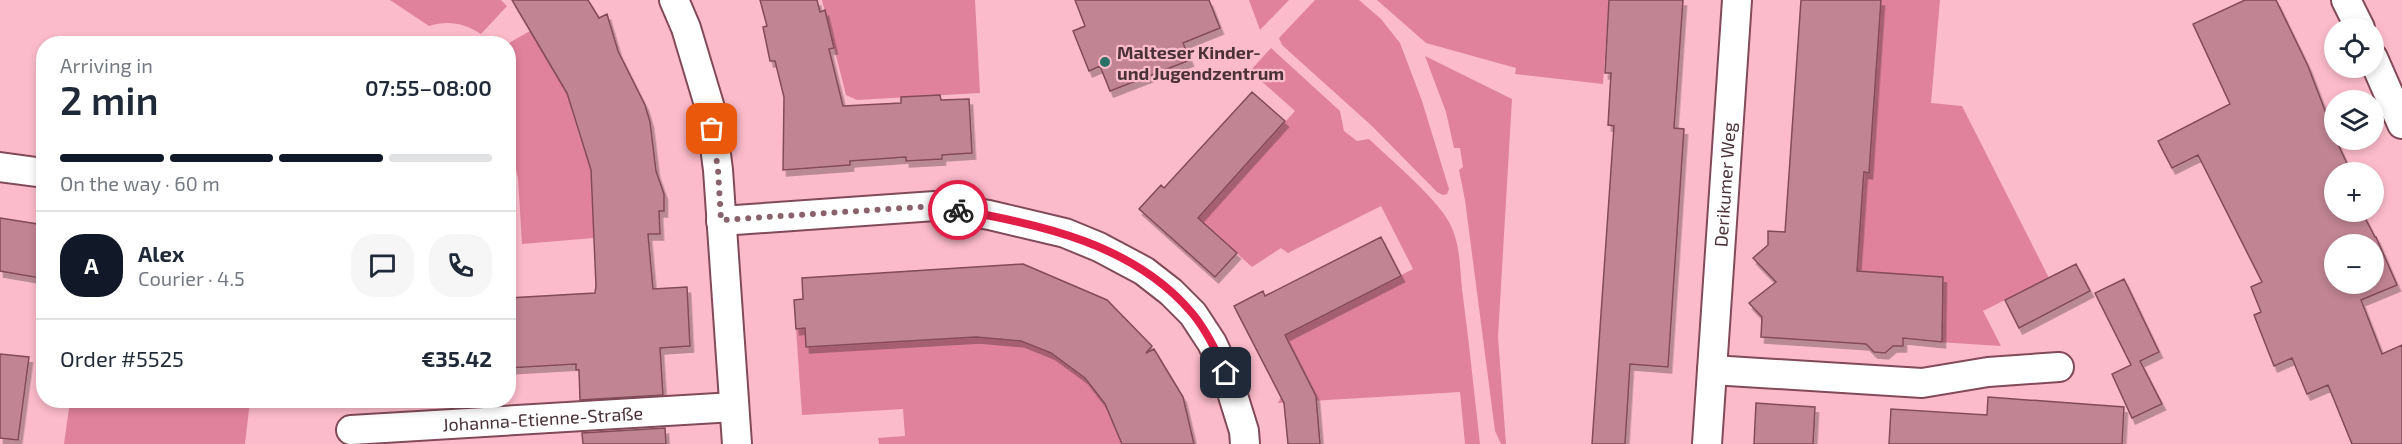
<!DOCTYPE html>
<meta charset="utf-8">
<style>
:root{--surface:#fff;--page:#f6f6f7;--text:#1f2937;--muted:#747a83;--line:#e0e1e3;--accent:#111827}
body{margin:0;font-family:"Exo 2",sans-serif;background:var(--page);color:var(--text);height:100vh;display:flex;flex-direction:column;font-size:22px;white-space:nowrap}
*{box-sizing:border-box;margin:0}
p{font-size:20px;color:var(--muted)}
.icon{flex:none;width:33px;height:33px;fill:none;stroke:currentColor;stroke-width:2;stroke-linecap:round;stroke-linejoin:round}
.map{position:relative;flex:1;overflow:hidden}
.sheet{position:absolute;left:36px;top:36px;width:480px;height:372px;display:flex;flex-direction:column;background:var(--surface);border-radius:24px;box-shadow:0 3px 9px #0003}
.sheet>*{flex:none}
.buttons{position:absolute;left:2324px;top:18px;display:grid;gap:12px}
.buttons a{display:grid;place-items:center;width:60px;height:60px;border-radius:50%;background:var(--surface);box-shadow:0 3px 9px #0003;font-size:30px}
.pin{position:absolute;display:grid;place-items:center;width:51px;height:51px;color:#fff;margin:-26px;border-radius:12px;box-shadow:0 3px 9px #0006}
.courier{position:absolute;display:grid;place-items:center;width:60px;height:60px;margin:-30px;border:4px solid #e11d48;border-radius:50%;background:#fff;color:#222;box-shadow:0 2px 8px #0007}
.overview em{font-style:normal;font-weight:600}
.overview div{display:flex;flex-direction:column-reverse}
.overview{display:flex;align-items:center;justify-content:space-between;height:102px;padding:0 24px}
h1{font-size:39px;font-weight:600;line-height:45px}
.bar{display:grid;grid-template-columns:repeat(4,1fr);gap:9px 6px;align-content:center;height:72px;padding:0 24px}
.bar i{height:8px;border-radius:4px;background:var(--line)}
.bar .current{background:var(--accent)}
.bar p{grid-column:span 4}
.line{display:flex;align-items:center;gap:15px;padding:0 24px;border-top:2px solid var(--line)}
.line div{flex:1}
.round{display:grid;place-items:center;flex:none;width:63px;height:63px;border-radius:24px;background:var(--page)}
.map>svg:first-child{display:block}
</style>
<div class="map">
<svg width="2402" height="444" viewBox="0 0 2402 444">
<defs>
<filter id="shadow"><feDropShadow dx="3.5" dy="6" stdDeviation="0" flood-color="#0004"/></filter>
</defs>
<rect width="100%" height="100%" fill="#fcbbca"/>
<!-- green -->
<path fill="#e1829c" d="M390,0h111l6,6 -26,28c-17,-11 -33,-14 -52,-8z
M822,0h153l5,93 -123,7 -11,-5z
M1249,0h40l-29,30z
M1315,0h44l22,19 19,24 22,58 27,88 -2,5 -4,1 -6,-3 -64,-65 -91,-82 -3,-7z
M1377,0h232l-6,84 -88,-10 1,-6 -90,-25z
M1876,0h64l-9,103 31,3 87,172 -66,33 18,35 -63,-4 5,-65 -35,-3 -2,16 -48,-12 -28,-43 34,-51z
M530,31l28,47 8,-4 5,34 14,45 9,-2 -3,34 3,53 -72,6 -4,-66 -9,-38 -1,-96h-1z
M1271,48l69,63 4,20 13,10 12,-2c21,20 72,63 82,87 9,18 9,43 11,63 7,52 12,103 18,155h-15l-5,-52 -182,11 3,-6 28,-16 -24,-46 128,-66 -32,-63 -93,47 -7,-5 -29,19 -54,-49 97,-107 -45,-40z
M1425,56l87,43 -14,238 8,107h-5l-6,-13 -30,-231 -6,-30 4,-3 -3,-19h-6l-8,-36z
M805,328l2,19c38,-2 76,-5 114,-7 28,-2 58,-6 87,-2 57,9 98,53 114,106h-243l-1,-6 27,-2 -2,-27 -101,6 -6,-86z
M70,401h180l-5,43h-181z"/>
<!-- building -->
<path fill="#c18493" stroke="#834b5a" stroke-width="1.5" fill-rule="evenodd" filter="url(#shadow)" d="M512,0h76l11,18 8,-4 11,37 27,54 5,17 6,49 8,23v17h-5l1,23h-12l5,55 34,-2 3,59 -30,2 3,47 -83,5 -1,-30h-3v-6l-68,4v-70l87,-5 1,-7 -5,-116 -24,-77z
M760,0h57l3,12 5,-2 9,38 -5,1 14,57 58,-3v-6l39,-2 1,5 28,-1 3,54 -30,2v4l-36,2v-4l-56,4v4l-67,5 1,-73 -9,-36h-5l-7,-34 4,-1z
M1075,0h134l11,28 -37,15 7,17 -80,31 -10,-25 -11,5 -16,-40 12,-5z
M1609,0h74l-9,128 10,1 -16,238 -38,-3 -5,80h-33l22,-318 -6,-1 3,-52h-6z
M1801,0h80l-12,173 -5,-1 -1,12 -6,87 86,6 -1,65 -39,-4v8h-10l-8,7 -11,-1 -8,-8 -105,-7 1,-20 -13,-14 27,-21 -23,-24 15,-13v-14l17,1z
M2245,0h31l32,66 26,68v6h2l15,32h-17v40h28l13,25h1l21,48 -36,15 21,54 20,-9v99h-50l-24,-59 -21,9 -15,-36 -18,8 -20,-51 7,-3 -10,-25 11,-5 -64,-127 -26,13 -14,-27 72,-37 -37,-80zM2334,244h39v40h-39z
M1252,92l33,29 -87,97 39,35 -22,24 -76,-68 22,-24 3,3z
M0,218l44,7v31l-4,22 -40,-7z
M1381,237l20,39 -116,59 31,61 4,48h-32l-4,-41 -50,-97 29,-15 2,5z
M1023,264l84,36 45,46 -6,7 8,-4 29,48 11,47h-72l-17,-40 -20,-26 -34,-25 -30,-12 -45,-4 -170,10 -1,-19 -9,1 -2,-29 9,-1 -1,-21z
M2076,264l14,27 -71,37 -14,-28z
M2124,279l35,73 -19,9 22,43 -30,14 -20,-44 19,-9 -36,-72z
M0,354l29,3 -11,83 -18,-2z
M1988,397l136,10 -2,37h-233l2,-35 96,6z
M1756,403l59,4 -2,37h-59z
M665,428l1,16h-83l-1,-11z"/>
<g fill="none" stroke-linecap="round" stroke-linejoin="round">
<!-- minor casing -->
<g stroke="#824a59" stroke-width="32">
<g id="minor">
<path d="M674,0l12,28 24,80 8,62 19,274"/>
<path d="M2346,0l14,28"/>
<path d="M2373,58l29,66"/>
<path d="M0,167l44,6"/>
<path d="M721,221l214,-15 54,9 76,18 34,14 45,24 27,21 22,22 19,29 14,30 18,58 1,13"/>
<path d="M1712,370l210,13 66,-11 71,-5"/>
<path id="s1" d="M351,430l383,-23"/>
<path id="s2" d="M1707,444l30,-444"/>
</g>
</g>
<!-- minor -->
<use href="#minor" stroke="#fff" stroke-width="28"/>
</g>
<g fill="none" stroke-linecap="round" stroke-linejoin="round">
<!-- done -->
<path stroke="#89626b" stroke-width="6" stroke-dasharray="0 10.8" d="M712,129l6,41 3,50 214,-14 23,4"/>
<!-- route -->
<path stroke="#e11d48" stroke-width="8" d="M958,210c83,14 177,35 234,103 15,18 25,39 34,60"/>
</g>
<!-- markers -->
<circle fill="#2a7167" stroke="#fcbbca" stroke-width="2" cx="1105" cy="62" r="6"/>
<g text-anchor="middle" dominant-baseline="central" stroke-width="4.5" stroke-linejoin="round" paint-order="stroke">
<!-- poi labels -->
<g font-size="18" font-weight="bold" fill="#4b3238" stroke="#fcbbca" text-anchor="start">
<text x="1117" y="52">Malteser Kinder-<tspan x="1117" dy="21">und Jugendzentrum</tspan></text>
</g>
<!-- street labels -->
<g font-size="18" fill="#4b3238" stroke="#fcbbca">
<text stroke="none"><textPath href="#s2" startOffset="260">Derikumer Weg</textPath></text>
<text stroke="none"><textPath href="#s1" startOffset="192">Johanna-Etienne-Straße</textPath></text>
</g>
</g>
</svg>
<div class="buttons">
<a><svg class="icon" aria-label="locate" viewBox="0 0 24 24"><circle cx="12" cy="12" r="6"/><path d="M12 2v4M12 18v4M2 12h4M18 12h4"/></svg></a>
<a><svg class="icon" aria-label="layers" viewBox="0 0 24 24"><path d="M12 4l9 5-9 5-9-5zM3 14l9 5 9-5"/></svg></a>
<a>+</a>
<a>−</a>
</div>
<div class="pin" style="left:712px;top:129px;background:#ea580c"><svg class="icon" aria-label="bag" viewBox="0 0 24 24"><path d="M5 8h14l-1 12H6zM9 8a3 3 0 0 1 6 0"/></svg></div>
<div class="pin" style="left:1226px;top:373px;background:#1f2937"><svg class="icon" aria-label="home" viewBox="0 0 24 24"><path d="M3 11l9-7 9 7M6 9v11h12V9"/></svg></div>
<div class="courier" style="left:958px;top:210px"><svg class="icon" aria-label="bike" viewBox="0 0 24 24"><circle cx="6" cy="16" r="4"/><circle cx="18" cy="16" r="4"/><path d="M6 16l4-8h5l3 8M10 8l3 8H6M13 5h3"/></svg></div>
<section class="sheet">
<div class="overview"><div><h1>2 min</h1><p>Arriving in</p></div><em>07:55–08:00</em></div>
<div class="bar"><i class="current"></i><i class="current"></i><i class="current"></i><i></i><p>On the way · 60 m</p></div>
<div class="line" style="height:108px"><b class="round" style="background:var(--accent);color:#fff">A</b><div><b>Alex</b><p>Courier · 4.5</p></div><a class="round"><svg class="icon" aria-label="chat" viewBox="0 0 24 24"><path d="M4 5h16v11H9l-5 4z"/></svg></a><a class="round"><svg class="icon" aria-label="phone" viewBox="0 0 24 24"><path d="M5 4h4l2 5-3 2q2 4 5 5l2-3 5 2v4C11 20 4 13 5 4z"/></svg></a></div>
<div class="line" style="height:78px"><div>Order #5525</div><b>€35.42</b></div>
</section>
</div>
